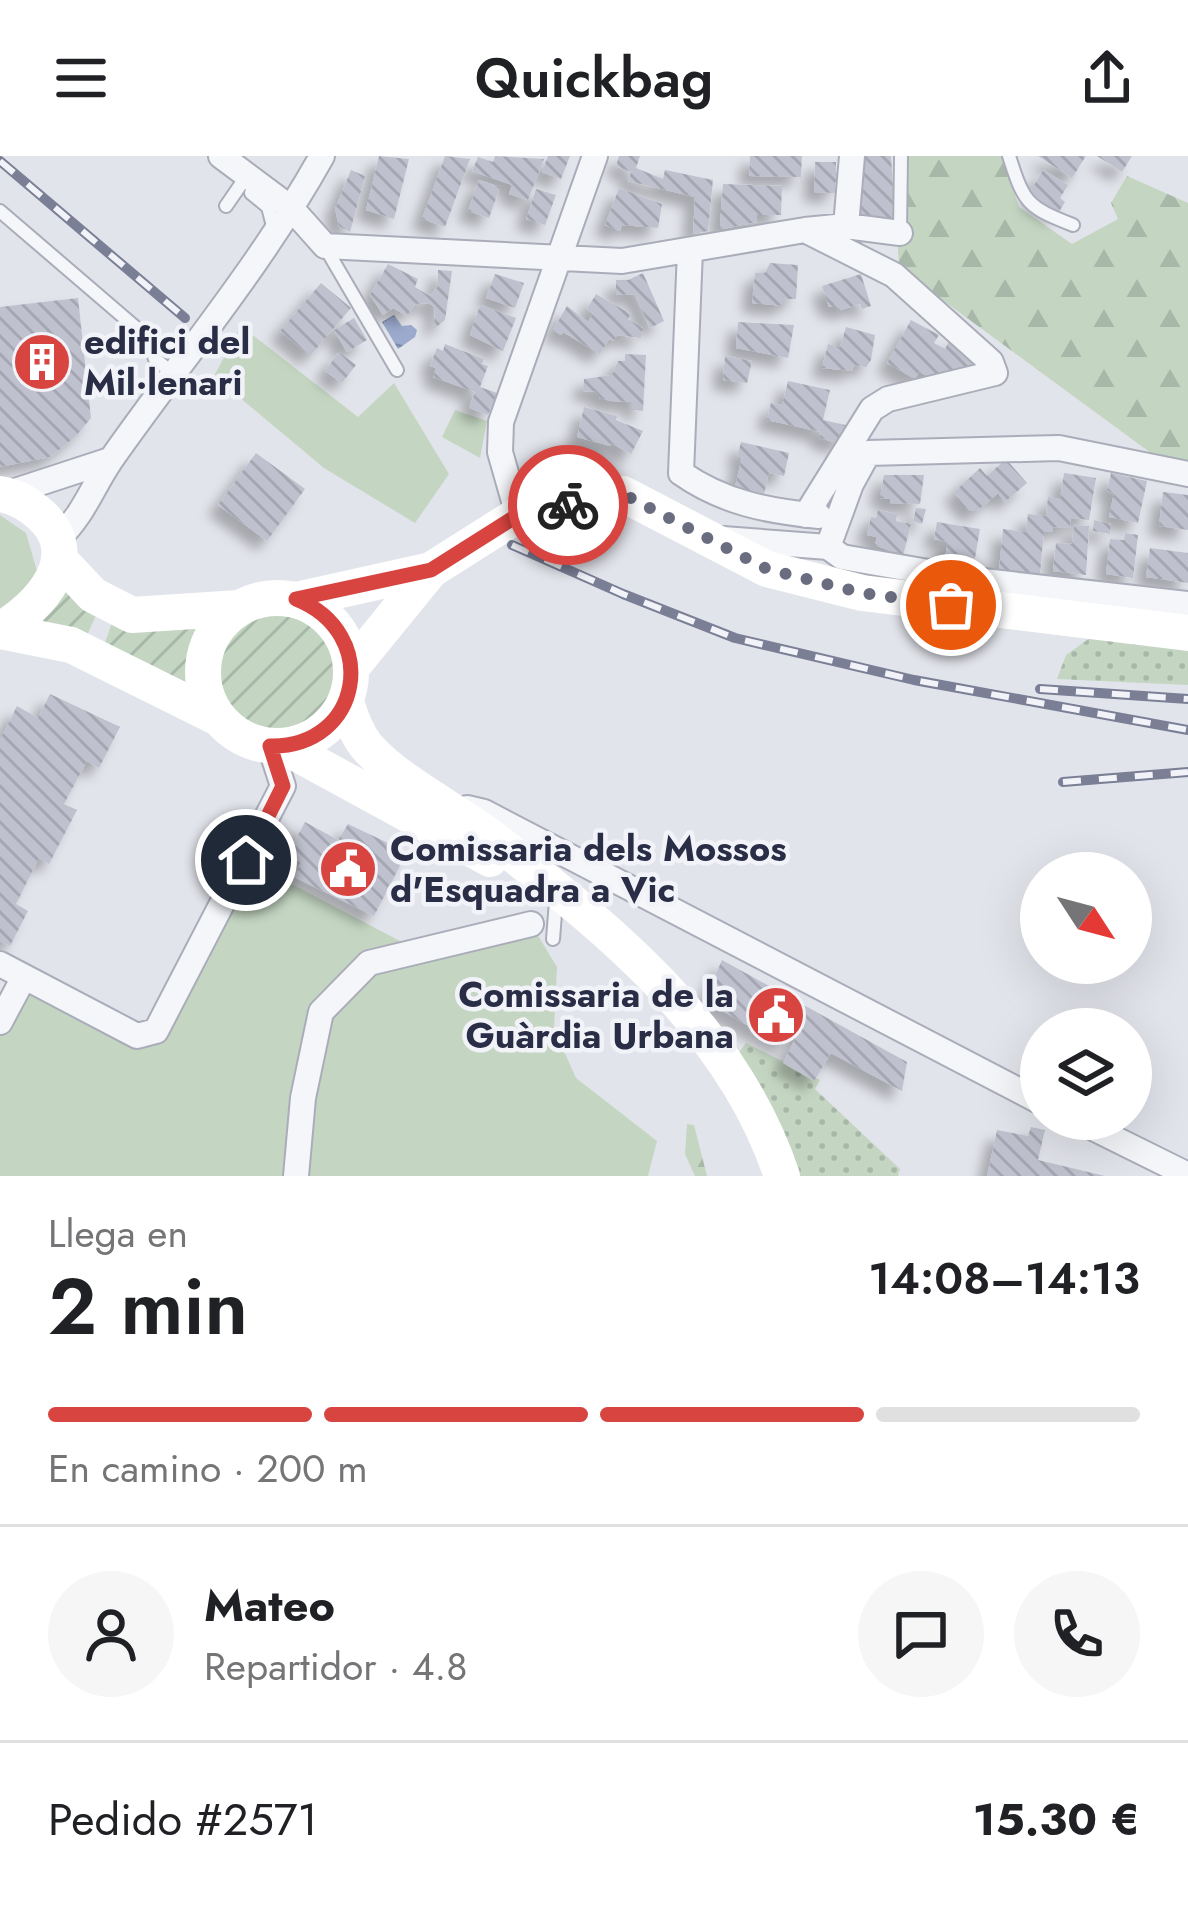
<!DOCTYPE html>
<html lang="es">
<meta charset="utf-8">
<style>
:root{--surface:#fff;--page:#f6f6f6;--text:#202124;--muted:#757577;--line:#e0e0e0;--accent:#d84540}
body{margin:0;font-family:Jost,sans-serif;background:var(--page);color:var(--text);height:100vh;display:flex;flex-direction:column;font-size:45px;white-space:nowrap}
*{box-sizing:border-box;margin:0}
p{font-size:39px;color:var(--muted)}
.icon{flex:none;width:66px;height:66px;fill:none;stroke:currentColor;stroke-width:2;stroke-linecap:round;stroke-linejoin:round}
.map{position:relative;height:1020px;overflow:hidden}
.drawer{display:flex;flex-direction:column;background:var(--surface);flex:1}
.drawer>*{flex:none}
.needle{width:78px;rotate:126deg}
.buttons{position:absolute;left:1020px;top:696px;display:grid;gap:24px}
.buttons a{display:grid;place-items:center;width:132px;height:132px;border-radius:50%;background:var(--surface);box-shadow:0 12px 48px #0002;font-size:60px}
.pin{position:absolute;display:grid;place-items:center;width:102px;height:102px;color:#fff;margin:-51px;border:6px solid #fff;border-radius:50%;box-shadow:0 3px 12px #0007}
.courier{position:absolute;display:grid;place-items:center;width:120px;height:120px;margin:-60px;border:9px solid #d84540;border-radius:50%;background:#fff;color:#222;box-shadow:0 3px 15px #0007}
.summary em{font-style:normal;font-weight:600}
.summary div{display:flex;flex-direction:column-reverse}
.summary{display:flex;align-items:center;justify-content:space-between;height:204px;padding:0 48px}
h1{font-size:78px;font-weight:600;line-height:90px}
.bar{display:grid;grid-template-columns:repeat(4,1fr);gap:18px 12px;align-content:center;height:144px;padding:0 48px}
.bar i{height:15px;border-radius:9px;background:var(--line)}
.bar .on{background:var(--accent)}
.bar p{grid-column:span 4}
.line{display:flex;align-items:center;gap:30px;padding:0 48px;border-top:3px solid var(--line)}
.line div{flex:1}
.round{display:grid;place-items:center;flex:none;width:126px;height:126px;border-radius:63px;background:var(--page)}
header{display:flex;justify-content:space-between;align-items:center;height:156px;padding:0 48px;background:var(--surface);font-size:54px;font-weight:600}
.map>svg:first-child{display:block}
</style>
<header><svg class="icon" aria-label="menu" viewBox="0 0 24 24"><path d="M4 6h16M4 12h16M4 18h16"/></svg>Quickbag<svg class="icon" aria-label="share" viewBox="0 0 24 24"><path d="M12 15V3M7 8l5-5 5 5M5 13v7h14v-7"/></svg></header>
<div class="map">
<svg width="1188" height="1020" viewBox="0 0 1188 1020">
<defs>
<pattern id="grass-dots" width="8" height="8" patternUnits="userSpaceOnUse" patternTransform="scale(3)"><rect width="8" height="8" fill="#c4d6c2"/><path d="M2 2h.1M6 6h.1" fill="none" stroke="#a8b8a8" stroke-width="1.8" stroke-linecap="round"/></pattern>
<pattern id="forest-firs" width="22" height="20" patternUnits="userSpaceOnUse" patternTransform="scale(3)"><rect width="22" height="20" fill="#c4d6c2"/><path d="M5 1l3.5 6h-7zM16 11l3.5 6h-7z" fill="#a8b8a8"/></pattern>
<pattern id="garden-furrows" width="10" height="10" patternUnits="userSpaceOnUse" patternTransform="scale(3)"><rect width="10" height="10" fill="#c4d6c2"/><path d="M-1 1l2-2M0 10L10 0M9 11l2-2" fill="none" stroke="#a8b8a8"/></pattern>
<pattern id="water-waves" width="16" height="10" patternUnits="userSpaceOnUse" patternTransform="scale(3)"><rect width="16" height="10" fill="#9baacd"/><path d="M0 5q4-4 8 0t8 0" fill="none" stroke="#7e8ba8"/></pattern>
<pattern id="building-back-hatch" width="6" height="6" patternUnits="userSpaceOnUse" patternTransform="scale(3)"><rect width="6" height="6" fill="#bfc2ce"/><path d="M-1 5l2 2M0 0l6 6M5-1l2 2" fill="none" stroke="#a4a7b2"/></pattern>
<filter id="shadow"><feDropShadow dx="-10" dy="10" stdDeviation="6" flood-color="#0004"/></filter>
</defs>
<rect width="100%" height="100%" fill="#e2e4eb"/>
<!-- grass -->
<path fill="url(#grass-dots)" d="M1090,482l98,5v42l-131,-6 9,-24z
M746,887l74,37 -5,9 85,80 -2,7h-100l-61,-121z"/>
<!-- forest -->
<path fill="url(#forest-firs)" d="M897,0h105l17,51 53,37 46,-25 -7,-16 16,-27 61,27v263l-29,-7 -260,-191 -5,-93z
M687,968l7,1 13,51h-12l-10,-22z"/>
<!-- park -->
<path fill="#c4d6c2" d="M241,170l117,91 36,-34 55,91 -34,49 -91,-55 -110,-92z
M455,254l32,11 -7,37 -38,-21z
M0,359l26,18 11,38 -9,20 -28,21z
M246,704l173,91 112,-27 26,43 -3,62 22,49 81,63 -9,35h-648v-154l24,-45 132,54z"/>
<!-- garden -->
<path fill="url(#garden-furrows)" d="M68,431l29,26 -12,27 -49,-16z
M220 516a58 58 0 1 1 116 0a58 58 0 1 1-116 0Z
M113,464l90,1 -11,28v39l-89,-40z"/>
<!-- water -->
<path fill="url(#water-waves)" d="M394,159l8,11 9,-1 6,5 -2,7 -17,12 -16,-27z"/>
<!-- building -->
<path fill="url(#building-back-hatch)" filter="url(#shadow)" d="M379,0l30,3 -15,60 -28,-9z
M445,0l25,3 -25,68 -23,-8z
M495,0l49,3 -16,41 -19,-6 3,-9 -40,-14 6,-14 15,5z
M548,0h22l-9,23 -19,-7z
M619,0h21l-4,12 27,11 2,-9 48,10 -5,51 -15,3 2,-37 -67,-16 3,-9 -15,-6z
M750,0h52l-1,21 -52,-1z
M865,0h26l4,66 -30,-3 -9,-14 1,-13h6z
M1038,0h48l-14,22z
M1097,0h35l-10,16z
M815,6h21v10h7l-1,10h-7v11l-21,-1z
M351,14l14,6 -15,56 -11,-6 -4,-17z
M1043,14l25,15 -8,13 5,4 -8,13 -26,-15 3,-6 -4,-2z
M479,24l21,7 -11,31 -21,-7z
M723,28l59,2 -1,29h-24v7l-34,7 -3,-2z
M619,32l43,16 -4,24 -36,-3 -2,6 -15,-6z
M536,33l20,6 -11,30 -19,-6z
M770,107l28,2 -2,34h-10l-1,7 -33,-3 3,-30h10z
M388,108l30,15 -3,8 15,9 8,-10v-16l14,1 -7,49 -11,9 1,-22 -6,-4 -14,1 -8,12 -14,-8 -10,7 -13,-20z
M643,117l21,48 -14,7 -15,-34 -19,1v-15h12z
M495,118l29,9 -9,25 -29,-10z
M861,118l10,32 -9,3 -2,-5 -22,7 -2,-6 -7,2 -7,-21z
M321,127l30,25 -41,48 -30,-25z
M596,138l35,20 -3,5 15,9 -2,10 -24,-3 -3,6 -5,-2 -9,15 -37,-22 -2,3 -8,-5 14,-24 21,16 5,-9 -6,-4z
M78,142l13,120 -15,18 -26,21 -50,10v-160z
M480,149l36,13 -13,33 -33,-16z
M354,162l13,22 -20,12 -13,-22z
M911,164l28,15 -5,8 11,6 6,-12 27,24 -4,10 -45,6 -10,-5 -4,7 -28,-16z
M738,166l56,3 -6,33 -52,-10z
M846,171l29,8 -4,25 -5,7 -12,-2 -2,6 -30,-3 6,-24 12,3z
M445,188l39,15 -2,5 6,2 -8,21 17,6 -9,22 -19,-7 6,-16 -42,-15 3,-9 -6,-2 7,-18 6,3z
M339,196l17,13 -14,18 -17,-12z
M625,198l21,1 -3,56 -10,-1v-8l-22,-1 -12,-3v-6l-16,-1 1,-12 28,-4 6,-14h7z
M725,200l27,5 -5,22 -24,-3z
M788,225l42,9 -7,30 27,6 -9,18 -21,-6 1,-6 -54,-12 4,-17 11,2z
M584,251l33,9 -1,4 27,11 -12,23 -20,-11 -1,3 -33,-9z
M741,286l48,11 -5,23 -15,-3 -5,21 -29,-7 7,-30h-5z
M256,297l49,36 -38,52 -49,-36z
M1006,303l21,24 -22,19 -7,-9 -21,18h-7l-16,-19 26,-24 7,8z
M1064,317l32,5 -7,42 -18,-2 -1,10 -17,-1v5l-9,-1 -4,43 -41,-4 4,-41 23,3 2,-18 18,2 2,-19 12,2z
M1111,317l36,8 -9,42 -29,-6 5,-24 -7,-2z
M884,319h40l-4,29 -30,-1v-4l-10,-1z
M1163,336l25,3v35l-29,-4z
M916,352l10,1 -4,15 -9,-3z
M878,354l19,4 -1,7 15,3 -8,32 -28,-11 2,-8 -10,-2 4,-18 5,1z
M1094,364l17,4 -1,10 -17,-3z
M937,366l43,7 -5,29 -30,-1 3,-15 -14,-3z
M1074,369l15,1 -3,49 -33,-4 3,-28 16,1z
M1125,377l13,2 -5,43 -27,-4 4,-35 14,1z
M1150,392l38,5v30l-42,-6z
M50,538l70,33 -21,41 -12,-7 -23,43 13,6 -28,54 -10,-6 -23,46 12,7 -18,35 -10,-5v-201l17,-34 21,12z
M305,666l33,18 10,-16 59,28 -33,64 -80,-39 7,-15 -14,-7z
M722,804l185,102 -5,29 -71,-38 -17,28 -31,-18 15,-30 -6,-2 -9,15 -79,-46z
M1031,971l14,3 -7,30 67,16h-118l10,-46 31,6z"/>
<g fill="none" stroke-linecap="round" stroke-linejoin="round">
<!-- lane casing -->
<g stroke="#aaadb9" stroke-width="16">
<path id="lane" d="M1009,0c15,47 18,51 64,69
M251,37l17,14 6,23
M226,50l22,-32
M0,55l148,127 7,21 19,15
M900,76l1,-76
M325,91l72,123
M553,783l3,-38"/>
</g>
<!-- street casing -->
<g stroke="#aaadb9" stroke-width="28">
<path id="street" d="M221,0l71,53 33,37 297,15 183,-31 41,-4 54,7
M846,70l6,-70
M805,74l89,45 97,87 4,11 -107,26 -16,10 -66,106
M690,94l-9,223c43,30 87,38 138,43
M6,338l104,-34
M518,359l-18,-63 1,-30 94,-266
M58,383c28,-27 35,-55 57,-85 70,-99 148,-192 207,-298
M723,383l105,8 14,10 132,23 214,24
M828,391l23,-63 17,-31 191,-5 129,26
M467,652l17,4 557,290
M0,808l137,72 19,-5 127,-245 -13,-40
M0,866l24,-45
M1075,963l113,56
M296,1020l7,-78 18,-86 48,-49 162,-39"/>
</g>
<!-- lane -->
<use href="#lane" stroke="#f5f6f9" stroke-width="12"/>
<!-- street -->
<use href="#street" stroke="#f5f6f9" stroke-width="24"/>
<!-- secondary -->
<path stroke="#fff" stroke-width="36" d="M0,338c16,2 30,11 42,22 43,41 -2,91 -42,114
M60,404l33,35 39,20 107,-7
M203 516a74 74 0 1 1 148 0a74 74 0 1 1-148 0Z
M296,444l135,-30
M0,475l71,14 147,73
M352,511l79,-97 87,-55 105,-21 144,75 95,24 326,40
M346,546c5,16 12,36 24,48 30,33 89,62 126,91 118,93 237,188 286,335
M283,590l207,113"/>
<!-- rail casing -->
<g stroke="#7a7f96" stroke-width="10">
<path id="rail" d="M0,5l185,157
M512,389l111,49 112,44 179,42 274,50
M1040,533l148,10
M1063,626l125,-10"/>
</g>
<!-- rail -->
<use href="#rail" stroke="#f2f3f8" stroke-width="6" stroke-dasharray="18" stroke-linecap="butt"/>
</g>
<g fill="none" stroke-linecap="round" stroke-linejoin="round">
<!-- done -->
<path stroke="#6a6d7f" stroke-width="12" stroke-dasharray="0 21.6" d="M568,349l55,-11 144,75 95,24 89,12"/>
<!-- route -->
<path stroke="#d84540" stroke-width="15" d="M246,704l37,-74 -13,-40c92,2 112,-113 26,-147l135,-29 87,-55 50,-10"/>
</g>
<!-- icons -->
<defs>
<g id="building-disc" transform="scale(3)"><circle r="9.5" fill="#d84540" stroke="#f2f3f8"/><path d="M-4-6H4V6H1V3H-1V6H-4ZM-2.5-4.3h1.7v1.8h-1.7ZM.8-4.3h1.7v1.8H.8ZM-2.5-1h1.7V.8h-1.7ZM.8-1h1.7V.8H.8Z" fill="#fff"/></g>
<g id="civic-disc" transform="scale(3)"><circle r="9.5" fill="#d84540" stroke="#f2f3f8"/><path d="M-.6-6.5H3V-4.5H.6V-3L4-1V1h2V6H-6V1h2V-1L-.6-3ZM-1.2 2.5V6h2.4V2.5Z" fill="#fff"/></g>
</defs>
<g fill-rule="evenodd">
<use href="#building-disc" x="42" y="206"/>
<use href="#civic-disc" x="348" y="713"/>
<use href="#civic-disc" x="776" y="859"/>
</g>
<g text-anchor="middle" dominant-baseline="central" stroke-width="9" stroke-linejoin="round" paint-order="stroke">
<!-- poi labels -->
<g font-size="36" font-weight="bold" fill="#292d45" stroke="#f2f3f8" text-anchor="start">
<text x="84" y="185">edifici del<tspan x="84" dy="41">Mil·lenari</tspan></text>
<text x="390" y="692">Comissaria dels Mossos<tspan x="390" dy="41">d'Esquadra a Vic</tspan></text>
<text x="734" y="838" text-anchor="end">Comissaria de la<tspan x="734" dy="41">Guàrdia Urbana</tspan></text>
</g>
</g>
</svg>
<div class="buttons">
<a><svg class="needle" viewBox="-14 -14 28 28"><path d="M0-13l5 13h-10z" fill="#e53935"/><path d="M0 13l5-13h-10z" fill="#757577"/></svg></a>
<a><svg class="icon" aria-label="layers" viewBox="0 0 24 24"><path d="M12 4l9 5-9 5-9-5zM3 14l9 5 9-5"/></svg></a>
</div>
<div class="pin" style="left:951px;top:449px;background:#ea580c"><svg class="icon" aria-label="bag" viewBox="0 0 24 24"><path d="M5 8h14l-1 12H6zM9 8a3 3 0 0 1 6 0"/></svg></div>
<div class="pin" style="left:246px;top:704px;background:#1f2937"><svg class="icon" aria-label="home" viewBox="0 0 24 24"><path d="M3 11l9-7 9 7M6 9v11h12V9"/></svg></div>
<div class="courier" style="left:568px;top:349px"><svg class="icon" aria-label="bike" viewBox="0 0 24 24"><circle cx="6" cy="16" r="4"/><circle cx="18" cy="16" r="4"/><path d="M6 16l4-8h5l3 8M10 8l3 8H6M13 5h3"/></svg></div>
</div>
<section class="drawer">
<div class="summary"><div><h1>2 min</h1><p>Llega en</p></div><em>14:08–14:13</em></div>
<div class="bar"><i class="on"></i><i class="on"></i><i class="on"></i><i></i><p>En camino · 200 m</p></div>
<div class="line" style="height:216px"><a class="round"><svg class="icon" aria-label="person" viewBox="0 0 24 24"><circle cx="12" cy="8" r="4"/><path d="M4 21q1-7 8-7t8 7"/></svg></a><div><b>Mateo</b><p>Repartidor · 4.8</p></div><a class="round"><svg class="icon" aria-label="chat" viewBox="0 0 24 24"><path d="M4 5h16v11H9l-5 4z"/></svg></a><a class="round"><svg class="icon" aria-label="phone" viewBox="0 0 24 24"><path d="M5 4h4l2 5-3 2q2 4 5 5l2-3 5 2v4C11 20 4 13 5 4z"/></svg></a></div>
<div class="line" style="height:156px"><div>Pedido #2571</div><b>15.30 €</b></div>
</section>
